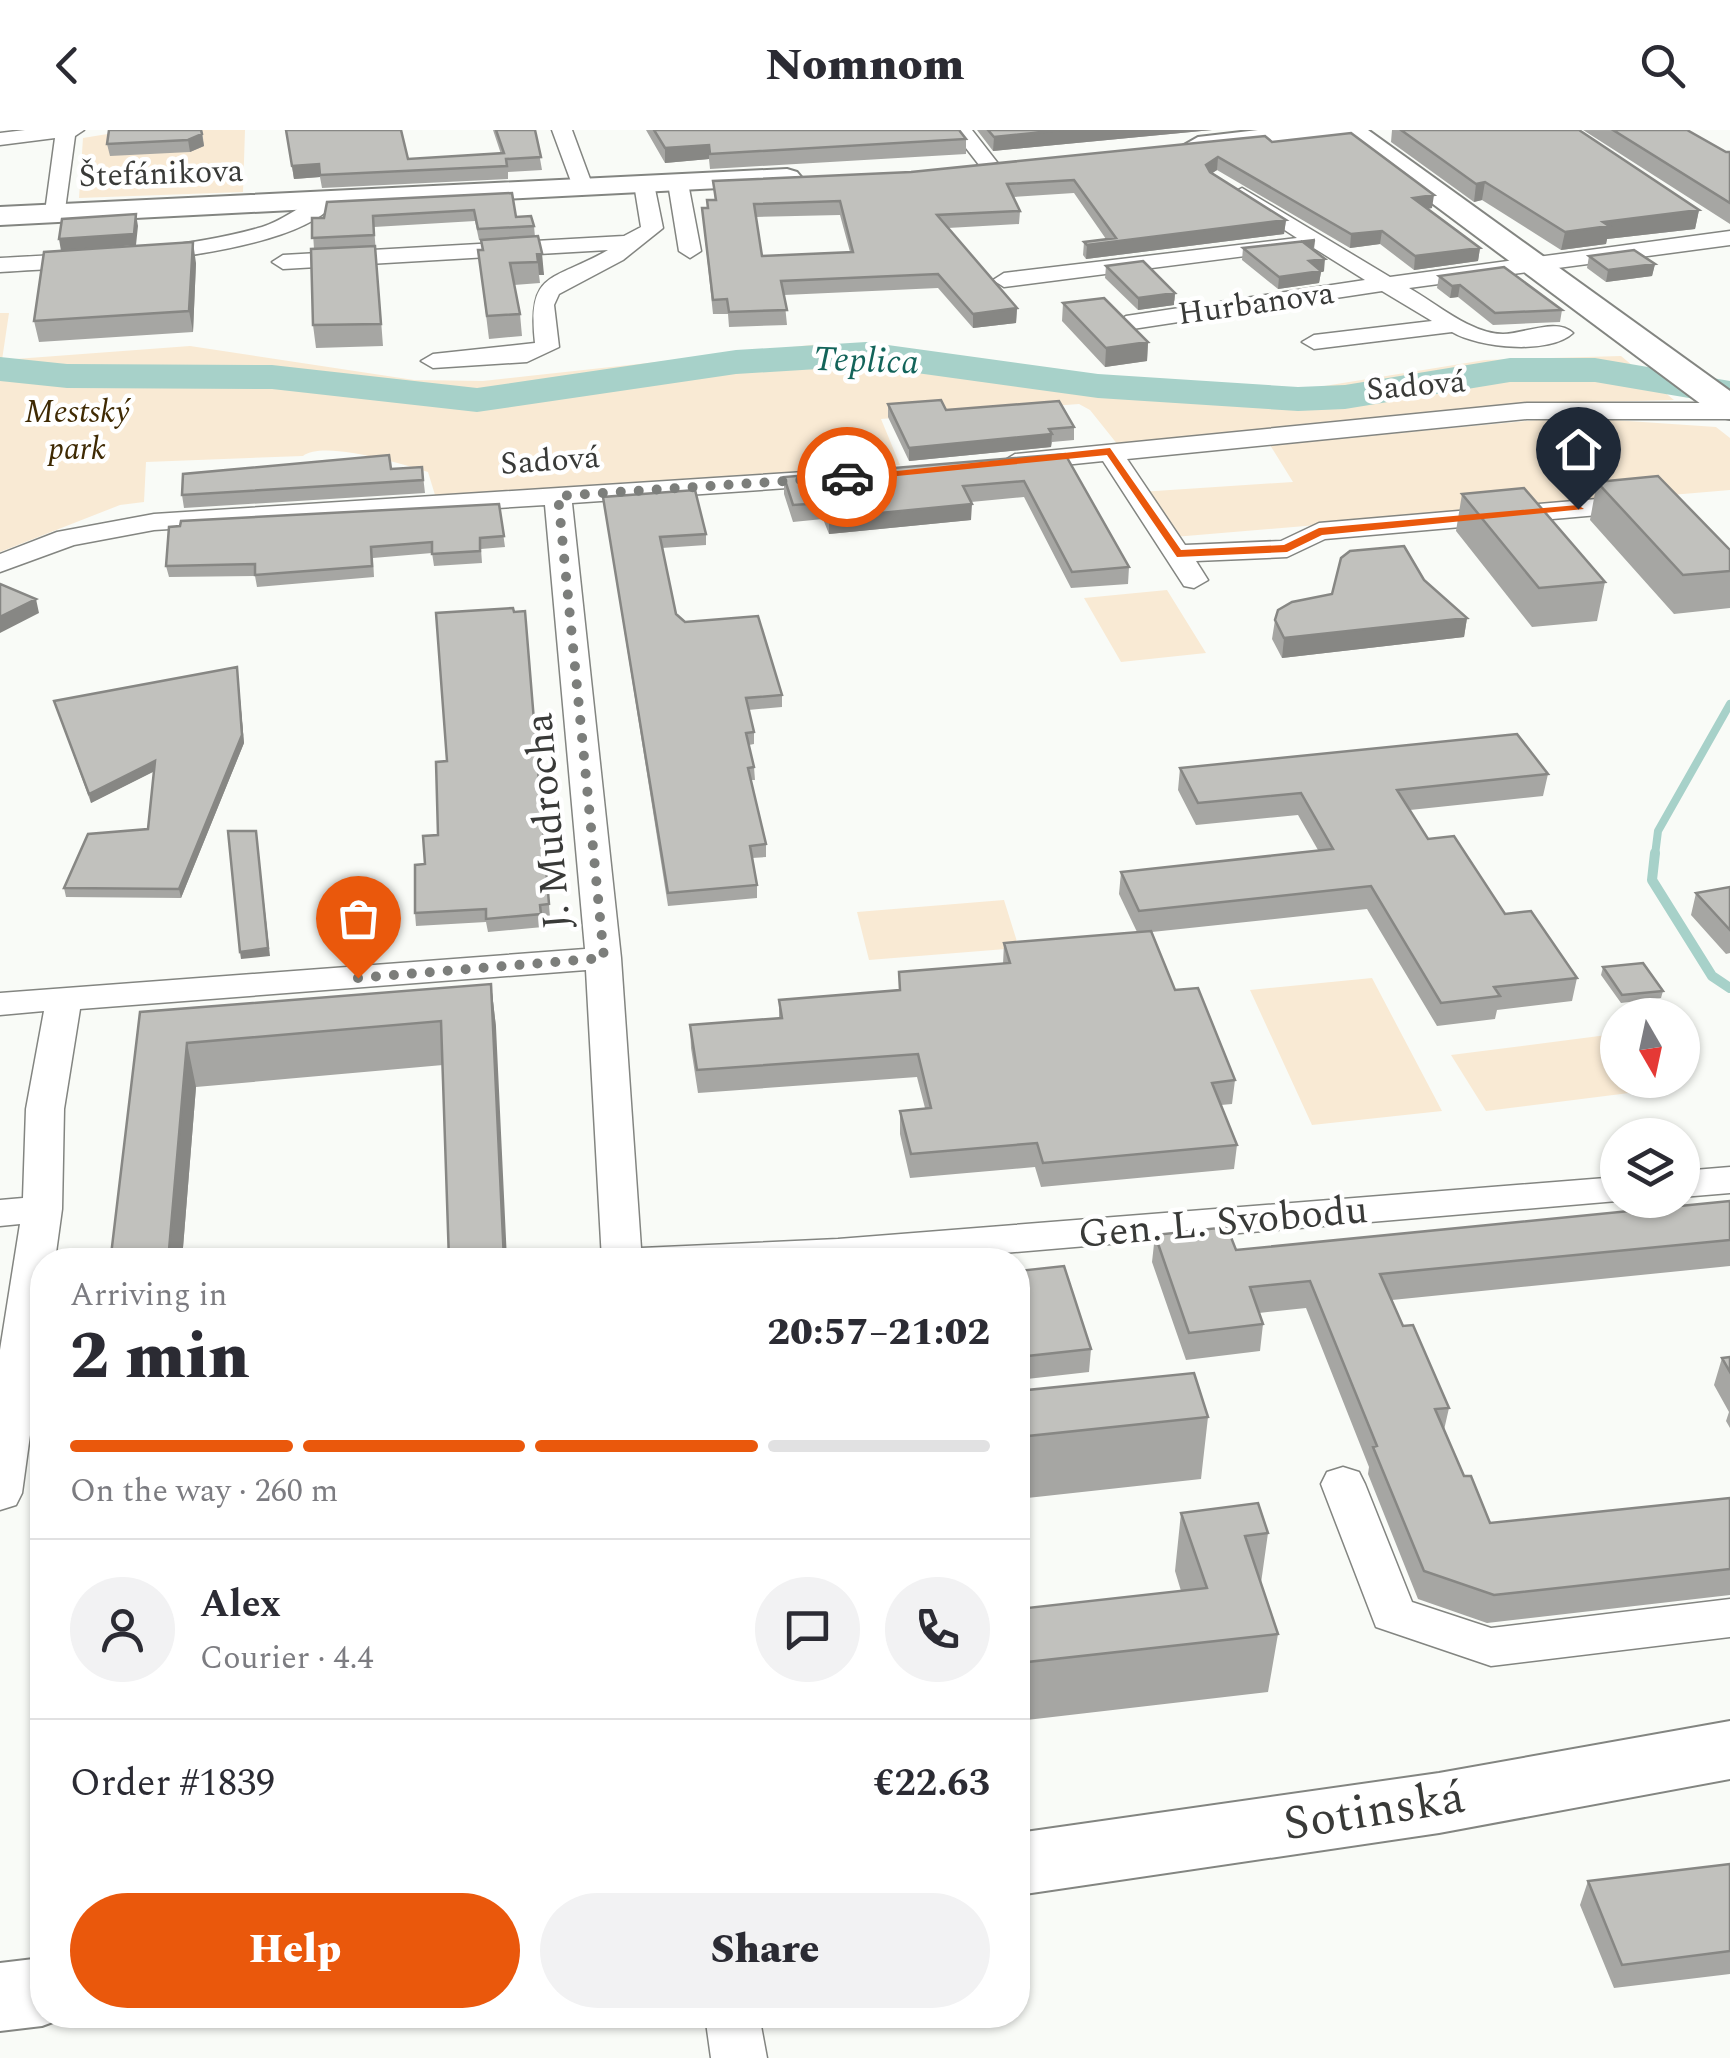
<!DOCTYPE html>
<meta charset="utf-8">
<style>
:root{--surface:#fff;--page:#f2f2f3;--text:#2b2b33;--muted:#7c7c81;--line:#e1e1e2;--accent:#ea580c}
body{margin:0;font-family:Spectral,serif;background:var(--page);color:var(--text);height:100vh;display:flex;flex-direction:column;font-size:38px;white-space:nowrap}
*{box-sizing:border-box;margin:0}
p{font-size:32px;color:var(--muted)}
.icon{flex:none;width:55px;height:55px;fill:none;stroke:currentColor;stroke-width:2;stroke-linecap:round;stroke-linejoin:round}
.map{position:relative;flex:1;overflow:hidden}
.drawer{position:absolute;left:30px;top:1118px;width:1000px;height:780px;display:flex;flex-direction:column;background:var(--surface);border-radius:40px;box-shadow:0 2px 8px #0004}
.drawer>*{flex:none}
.needle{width:65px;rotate:171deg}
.fabs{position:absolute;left:1600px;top:868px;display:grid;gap:20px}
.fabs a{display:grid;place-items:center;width:100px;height:100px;border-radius:50%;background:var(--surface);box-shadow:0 2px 8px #0004;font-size:50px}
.pin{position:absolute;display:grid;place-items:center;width:85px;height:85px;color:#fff;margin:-102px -42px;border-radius:50% 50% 50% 0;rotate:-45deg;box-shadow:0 0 10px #0007}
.pin .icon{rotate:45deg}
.courier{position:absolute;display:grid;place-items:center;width:100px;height:100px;margin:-50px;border:8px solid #ea580c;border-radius:50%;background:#fff;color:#222;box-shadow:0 2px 12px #0007}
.head em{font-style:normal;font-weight:800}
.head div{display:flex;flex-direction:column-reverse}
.head{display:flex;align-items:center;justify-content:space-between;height:170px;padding:0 40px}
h1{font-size:65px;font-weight:800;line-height:75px}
.bar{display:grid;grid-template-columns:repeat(4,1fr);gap:15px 10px;align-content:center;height:120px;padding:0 40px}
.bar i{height:12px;border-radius:8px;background:var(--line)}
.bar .selected{background:var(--accent)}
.bar p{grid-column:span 4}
.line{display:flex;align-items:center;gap:25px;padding:0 40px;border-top:2px solid var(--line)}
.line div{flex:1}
.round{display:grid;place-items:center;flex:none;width:105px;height:105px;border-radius:52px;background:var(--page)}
.cta{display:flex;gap:20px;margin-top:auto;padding:20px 40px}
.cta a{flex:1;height:115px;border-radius:60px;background:var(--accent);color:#fff;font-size:40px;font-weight:800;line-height:115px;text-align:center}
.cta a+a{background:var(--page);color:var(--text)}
header{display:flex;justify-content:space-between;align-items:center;height:130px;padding:0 40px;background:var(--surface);font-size:45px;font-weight:800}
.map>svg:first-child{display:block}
</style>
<header><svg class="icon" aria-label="back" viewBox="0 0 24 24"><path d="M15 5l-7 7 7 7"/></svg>Nomnom<svg class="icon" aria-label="search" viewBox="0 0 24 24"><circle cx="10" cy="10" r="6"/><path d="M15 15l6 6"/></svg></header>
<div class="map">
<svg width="1730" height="1928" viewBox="0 0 1730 1928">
<rect width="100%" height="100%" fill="#f9fbf7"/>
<!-- green -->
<path fill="#f9ead4" d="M132,0h113l-2,62 -164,6 4,-60z
M0,183h9l-7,47 188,-14 224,34 69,1 337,-37 105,9 200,27 187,8 173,-28 136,-4 53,44 -112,3 -444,42 -28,-35 -11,-6 -198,15 19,46 -465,30 -7,-23c-26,-8 -104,-32 -125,-16l-157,6 -2,40 -24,3 -120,47z
M1569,287l147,10 14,11v52l-556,47 -34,-45 153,-10 -23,-37z
M1167,460l39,63 -85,9 -37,-64z
M1004,770l15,48 -150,12 -12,-48z
M1372,848l70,133 -130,14 -62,-135z
M1607,905l10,15 1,30h20l7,11 -159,20 -35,-56z"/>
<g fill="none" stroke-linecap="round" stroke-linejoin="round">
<!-- stream-far1 -->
<path stroke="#a7d1c9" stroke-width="8" d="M1655,725l3,-24 72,-127"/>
<!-- stream -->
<path stroke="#a7d1c9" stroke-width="10" d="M1655,723l-3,27 60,96 18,12"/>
<!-- river -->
<path fill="#a7d1c9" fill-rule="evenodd" d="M866,212l232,32 200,13 47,-2 165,-27h85l135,23v24l-135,-23h-85l-165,27 -47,2 -200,-13 -232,-32 -130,8 -259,38 -205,-23 -205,-1 -67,-7v-24l67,7 205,1 205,23 259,-38z"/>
<!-- street casing -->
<g stroke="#838581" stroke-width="3">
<path id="street" d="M25,0h59l-9,6 -11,81h-16l-3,-5 10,-74 -55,7v-12z
M552,0h20l21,57 -3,4 -7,2 -10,-6z
M952,0h20l28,36 -3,4h-14z
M678,47l10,6 13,68 -11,7 -11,-7 -11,-68z
M644,48l10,6 9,44 -40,32 -64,34 -5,11 5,42 -32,15 -94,6 -12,-7 12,-7 102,-11c-8,-73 17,-61 73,-93l-325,19 -11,-7 11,-7 341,-19 17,-9 -7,-43z
M1242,58l148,89 340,-46v14l-321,43c27,15 62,46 94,46 21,0 54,-17 70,-1 -23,22 -94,15 -121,-1l-138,17 -12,-7 12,-7 118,-14 -50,-30 -256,39 -12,-7 12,-7 239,-36 -64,-40 -1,8 -8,2 -288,37 -11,-7 11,-7 293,-35 -62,-40 -4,-4z
M324,67l11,6c-48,57 -260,64 -335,69v-14c86,-5 178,-7 262,-31 23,-7 43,-26 62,-30z
M1527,273h203v16h-203l-400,40 58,86 96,-4 38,-18 325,-28 13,8 -13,8 -319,28 -38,18 -91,4 12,19 -14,8 -10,-2 -81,-125 -88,9 -13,-8 13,-8z
M836,340l9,2 4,6 -4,6 -273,19 49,455 20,290 197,-9 780,-62v23h11l-709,60h-318l-16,-290 -506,39 -16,100 -2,100 -7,51h-13v88l-20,145 -6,12 -16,5v-160l20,-126 -20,2v-26l23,-2 3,-89 18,-98 -44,4v-22l585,-44 -40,-444 -391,25 -80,15 -74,27v-18l57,-22 97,-18z
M1730,1037v26l-48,4v-26z
M1343,1337l16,5 6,12 47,118 79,26 239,-29v38l-239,29 -115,-39 -55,-143 6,-12z
M705,1885h54l8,43h-56z"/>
</g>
<!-- secondary casing -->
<g stroke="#838581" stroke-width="4">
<path id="secondary" d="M1258,0h92l-14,8 -138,15 -14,-8 14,-8z
M787,39l10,3 5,6 -5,6 -797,41v-18z
M1730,1591v58l-291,54 -421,62v-62l421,-60z
M42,1828v57l27,1 -27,10 -42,5v-68z"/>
</g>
<!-- primary casing -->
<g stroke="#838581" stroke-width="4">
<path id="primary" d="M1334,0h34l362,261v28l-13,-3z"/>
</g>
<!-- street -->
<use href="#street" fill="#fff" fill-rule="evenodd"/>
<!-- secondary -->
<use href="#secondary" fill="#fff" fill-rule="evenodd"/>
<!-- primary -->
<use href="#primary" fill="#fff" fill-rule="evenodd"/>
</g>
<!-- wall -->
<path fill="#a6a6a3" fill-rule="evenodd" d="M202,0l2,16 -14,6 -80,4 -3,-12z
M286,0l122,29 93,-5 -8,-24h42l7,40 -34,2v7l-186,9 -2,-11 -26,2z
M646,0h313l7,9v15l-256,15 -1,-10 -44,4z
M977,0h235l-219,21z
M1392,0h187l120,80 -4,19 -88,10 -1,5 -45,6 -79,-50 -8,2 -83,-60z
M1583,0h104l39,22h4v72z
M1272,12l160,66 -4,1 52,39 -2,13 -64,9 -34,-26 -30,4 -133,-78 -5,3 74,47 -2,14 -198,25 -3,-4 1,-13 22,-3 -32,-46 -61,4 7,14 -1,13 -71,4 69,80 -1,15 -43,5 -35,-40 -154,7 3,30 -58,2 -1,-13h-15l-11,-106h6l7,-8 -2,-19 198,-9zM840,85l10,37 -88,4 -6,-39z
M512,63l4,24 18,9 1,11 9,38h-5l1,8 -26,2 6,29 2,22 -33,3 -11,-89h4l-1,-10h-2l-4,-19 -101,6 9,119 -67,2 -3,-23 1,-76 -2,-31z
M1315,110l-1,10 10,21 -3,1 -2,11 -41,6 -36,-29 1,-12z
M1589,126l66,8 -3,12 -46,6 -19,-14z
M196,133l-3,69 -154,10 -5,-21z
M1106,136l69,27 -1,12 -36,5 -33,-32z
M1439,146l123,34 -2,12 -67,3 -35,-28 -8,1 -13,-10z
M1063,173l85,39 -1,19 -42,6 -43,-46z
M888,274l186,23v13l-22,2 -1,5 -142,14 -21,-44z
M1065,324l64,113 -1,17 -57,4 -47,-91 -53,5v18l-142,14 -6,-15 -30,3 -9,-28v-17z
M422,337l3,26 -241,15 -2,-13z
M1597,352l133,68v58l-56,6 -84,-94z
M1462,364l143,88 -8,39 -65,6 -76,-96z
M603,367l103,37v11l-44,3 14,66 106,81v12l-34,3 6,22v12l-5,1 5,22 1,13h-4l15,64v13l-14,1 5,27v13l-89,8z
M499,374l6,43 -24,2 1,14 -48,3 -2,-13 -59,5 1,19 -117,10 -2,-11 -86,1 -3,-11z
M1424,450l43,38 -3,19 -182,21 -10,-19 3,-19z
M525,481l25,306h-8l1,10 -55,5 -2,-10 -70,4 -1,-13 10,-49 13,-29 9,-74 67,-149z
M238,546l6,67 -63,155 -115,-1 -2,-9 84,-59 6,-58 -63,32 -37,-102z
M1180,638l368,6 -5,22 -133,14 18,29 77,75 72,64 -5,23 -75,9 -2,9 -58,7 -70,-117 -215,23 23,58 60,90 -3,24 -11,1 16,40 -3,24 -193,18 -6,-20 -125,11 -10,-44v-23l25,-3 -8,-31 -219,16 -7,-45 -1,-23 89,-7v-18l120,-10v-18l104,-8 1,-21 133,-11 -18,-38 2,-22 197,-22 -20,-35 -102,10 -18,-35z
M1730,757v66l-4,1 -35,-39 5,-22z
M1603,837l60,24 -2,7 -40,5 -20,-28z
M491,854l5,43 -53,38 -247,22 -14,173h-70l-1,-5 29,-243z
M1730,1071v65l-338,34 11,26 46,82 -5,22 20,46 26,47 240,-25v97l-243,28 -69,-24 -50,-125 1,-7 -63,-159 -47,5 4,11 -3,27 -74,9 -34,-98 3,-27 81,15z
M1018,1141l73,78 -2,23 -71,8z
M1730,1227v71l-4,-7 3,-9 -15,-27 8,-27z
M1018,1261l190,26 -7,62 -183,20z
M1181,1383l87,20 -7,50 17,51 -10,58 -250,29v-112l163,-18 -6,-20z
M42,1581v85l-9,-28z
M1730,1734v110l-116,14 -34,-83 8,-24z"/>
<!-- shaded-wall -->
<path fill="#878784" d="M201,0l3,16 -14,6 -2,-12z
M1063,0h149l-219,21 1,-14z
M709,15v14l-44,4v-15z
M1218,27l-1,13 -12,8 1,-13z
M319,34l1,13 -26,2 -2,-13z
M1485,52l-3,18 -8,2 2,-18z
M1434,65l-2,13 -21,3 2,-13z
M1699,80l-4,19 -88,10 -1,5 -45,6 4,-18 38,-10z
M136,84l2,12 -2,19 -75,6 -2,-12z
M1286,90l-2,14 -198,25 1,-14z
M1382,101l-2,13 -30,4 1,-14z
M1315,110l-2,12 -10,-10z
M193,112l3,21 -3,69 -4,-21z
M1480,118l-2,13 -64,9 1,-14z
M542,123l2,22h-5l-2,-21z
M1325,129l-1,12 -3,1 -2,11 -41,6 1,-12 30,-16z
M1655,134l-3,12 -46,6 2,-12z
M1460,155l-2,12 -8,1 2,-12z
M1175,163l-1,12 -36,5v-12z
M1017,178l-1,15 -43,5v-14z
M1148,212l-1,19 -42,6 1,-19z
M1052,304l-1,13 -142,14v-13z
M972,374l-1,16 -142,14v-16z
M36,469l3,14 -39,20v-16z
M1467,488l-3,19 -182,21 2,-20z
M237,537l7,76 -63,155 -2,-9z
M155,631l2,9 -66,33 -2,-9z
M256,701l14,125 -29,3 -1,-7z
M491,854l5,43 11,233h-3z
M187,913l9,44 -14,173h-11l-2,-10z"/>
<!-- building -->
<path fill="#c1c1bd" stroke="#878784" stroke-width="2.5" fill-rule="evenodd" d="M109,0h92l1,4 -14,6 -81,4z
M286,0h115l7,29 96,-6 -8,-23h39l6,27 -35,2 1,7 -187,9 -1,-11 -27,2z
M654,0h305l7,9 -256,15 -1,-9 -44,3z
M988,0h75l-69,7z
M1401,0h178l120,80 -96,12 6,4 -44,6 -80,-50 -9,2z
M1613,0h74l39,22h4v51z
M1351,3l83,62 -21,3 67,50 -65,8 -33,-25 -31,3 -133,-77 -12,8 4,7 76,48 -199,25 -3,-3 32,-4 -42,-58 -67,4 13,27 -83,4 80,93 -44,6 -35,-40 -157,7 6,29 -58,2 -2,-13 -14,1 -11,-92h6l-1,-8h9l-3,-19 198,-9 354,-36 7,6zM840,71l13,51 -91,4 -8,-52z
M512,63l4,24 15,-1 3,10 -56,3 -4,-19 -101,6 1,19 -62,3v-20h12l3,-16z
M136,84l-2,20 -75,5 3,-20z
M538,106l4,17 -5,1 1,8 -28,1 10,51 -33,2 -9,-66h5l-2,-10z
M1315,110l-12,2 22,17 -16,2 12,10 -42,6 -36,-29z
M193,112l-4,69 -155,10 10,-69z
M375,116l6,78 -68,1 -2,-76z
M1634,120l21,14 -47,6 -19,-14z
M1143,131l32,32 -37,5 -32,-32z
M1504,137l58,43 -67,3 -35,-28 -8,1 -13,-10z
M1104,168l44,44 -42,6 -43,-45z
M941,270l5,10 113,-9 15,26 -25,2 3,5 -143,14 -21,-44z
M1065,324l64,113 -57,5 -48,-91 -61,5 9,18 -143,14 -6,-15 -30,2 -9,-28z
M389,325l2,14 31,-2 1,13 -241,15 1,-21z
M1658,346l72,74v21l-47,4 -86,-93z
M1524,358l81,94 -66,6 -77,-94z
M695,360l11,44 -46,3 16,77 9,8 73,-6 24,79 -36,3 8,34 -8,1 8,34 -6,1 18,76 -16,2 7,39 -89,8 -65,-396z
M499,374l5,32 -24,2v13l-48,3v-12l-61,5 1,19 -117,9v-11l-89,2 3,-39 11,-1 1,-5z
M1404,416l20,34 43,38 -183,20 -9,-18 3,-10 14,-8 40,-8 9,-36 9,-7z
M0,454l36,15 -36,18z
M513,478l1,4 11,-1 24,293 -9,1 1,9 -55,5v-10l-71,4v-48l10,-1 -2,-28 15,-1 -2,-73 11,-1 -11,-148z
M237,537l5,68 -63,154 -115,-1 24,-54 60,-5 7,-68 -66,33 -35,-93z
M1517,604l31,40 -151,16 31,49 26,-3 51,78 26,-3 46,67 -83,9 6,9 -59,7 -70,-117 -232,25 -18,-39 212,-23 -32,-56 -103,10 -18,-35z
M228,701h28l12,117 -28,4z
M1730,757v43l-34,-37z
M1151,801l24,59 23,-2 37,92 -23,3 25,62 -194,18 -6,-20 -126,11 -11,-43 31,-3 -13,-54 -221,16 -7,-45 92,-7 -3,-18 121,-10 -1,-18 111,-9 -6,-20z
M1643,833l20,28 -41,4 -19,-28z
M491,854l13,276h-55l-8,-239 -254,22 -18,207 -58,5 29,-243z
M1730,1071v39l-350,34 23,52 10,-1 36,83 -14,1 29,67h7l19,47 240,-25v71l-236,26 -70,-24 -51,-124 4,-1 -67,-165 -60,6 13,37 -74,9 -34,-98 72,-8 9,23z
M1064,1136l27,83 -73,8v-86z
M1730,1227v15l-8,-14z
M1194,1243l14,44 -190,20v-46z
M1258,1373l10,30 -23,3 33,98 -260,29v-54l189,-21 -26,-75z
M41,1581h1v56l-9,1z
M1730,1734v87l-108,14 -34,-84z"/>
<!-- route -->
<path fill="#ea580c" d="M1110,318l71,102 103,-5 35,-17 259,-23 6,4 -262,26 -35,17 -110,5 -70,-102 -260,26 -6,-4z"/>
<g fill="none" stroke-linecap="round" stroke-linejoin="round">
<!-- done -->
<path stroke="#7c7e7b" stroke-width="10" stroke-dasharray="0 18" d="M358,848l246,-20 -46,-462 289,-19"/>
</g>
<g text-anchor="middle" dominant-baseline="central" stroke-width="9" stroke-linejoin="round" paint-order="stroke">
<!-- far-street labels -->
<g font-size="32" fill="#393a38" stroke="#fff">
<text transform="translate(161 44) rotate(-2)">Štefánikova</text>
<text transform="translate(1256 174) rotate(-8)">Hurbanova</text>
<text transform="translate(1416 256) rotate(-5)">Sadová</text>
<text transform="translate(550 331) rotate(-4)">Sadová</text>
</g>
<!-- far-park labels -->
<g font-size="32" font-style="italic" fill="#3f2a03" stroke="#fff">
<text x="77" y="282">Mestský<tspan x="77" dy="37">park</tspan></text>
</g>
<!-- far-water labels -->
<g font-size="35" font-style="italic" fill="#13645a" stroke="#fff">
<text transform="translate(866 231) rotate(2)">Teplica</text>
</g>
<!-- street labels -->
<g font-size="40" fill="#393a38" stroke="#fff">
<text transform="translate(549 691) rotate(-95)">J. Mudrocha</text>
<text transform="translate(1223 1093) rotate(-5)">Gen. L. Svobodu</text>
</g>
<!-- near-street labels -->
<g font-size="48" fill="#393a38" stroke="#fff">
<text transform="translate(1374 1681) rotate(-9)">Sotinská</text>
</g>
</g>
</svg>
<div class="fabs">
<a><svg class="needle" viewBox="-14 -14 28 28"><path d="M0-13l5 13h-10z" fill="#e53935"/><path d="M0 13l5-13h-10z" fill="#7c7c81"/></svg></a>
<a><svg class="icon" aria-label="layers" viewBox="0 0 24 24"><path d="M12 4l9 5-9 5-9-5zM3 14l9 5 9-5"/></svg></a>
</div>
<div class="pin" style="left:358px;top:848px;background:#ea580c"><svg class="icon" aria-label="bag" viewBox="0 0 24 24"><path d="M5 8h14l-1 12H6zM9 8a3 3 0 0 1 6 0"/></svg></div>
<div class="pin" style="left:1578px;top:379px;background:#1f2937"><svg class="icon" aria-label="home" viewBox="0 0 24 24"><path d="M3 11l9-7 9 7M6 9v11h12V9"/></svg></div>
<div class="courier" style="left:847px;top:347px"><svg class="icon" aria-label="car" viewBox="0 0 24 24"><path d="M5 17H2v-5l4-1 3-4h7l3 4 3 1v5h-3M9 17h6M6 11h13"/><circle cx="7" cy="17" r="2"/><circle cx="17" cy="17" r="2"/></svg></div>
<section class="drawer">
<div class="head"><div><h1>2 min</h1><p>Arriving in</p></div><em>20:57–21:02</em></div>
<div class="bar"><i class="selected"></i><i class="selected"></i><i class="selected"></i><i></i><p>On the way · 260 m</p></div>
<div class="line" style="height:180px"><a class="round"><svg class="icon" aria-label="person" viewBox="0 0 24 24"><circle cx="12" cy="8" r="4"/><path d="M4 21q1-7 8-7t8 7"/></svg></a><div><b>Alex</b><p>Courier · 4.4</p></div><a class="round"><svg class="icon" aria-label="chat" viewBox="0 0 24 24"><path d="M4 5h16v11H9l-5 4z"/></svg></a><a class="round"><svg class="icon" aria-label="phone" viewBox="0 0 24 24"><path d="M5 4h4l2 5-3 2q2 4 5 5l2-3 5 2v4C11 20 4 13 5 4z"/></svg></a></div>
<div class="line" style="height:130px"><div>Order #1839</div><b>€22.63</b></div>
<div class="cta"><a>Help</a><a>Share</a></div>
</section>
</div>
